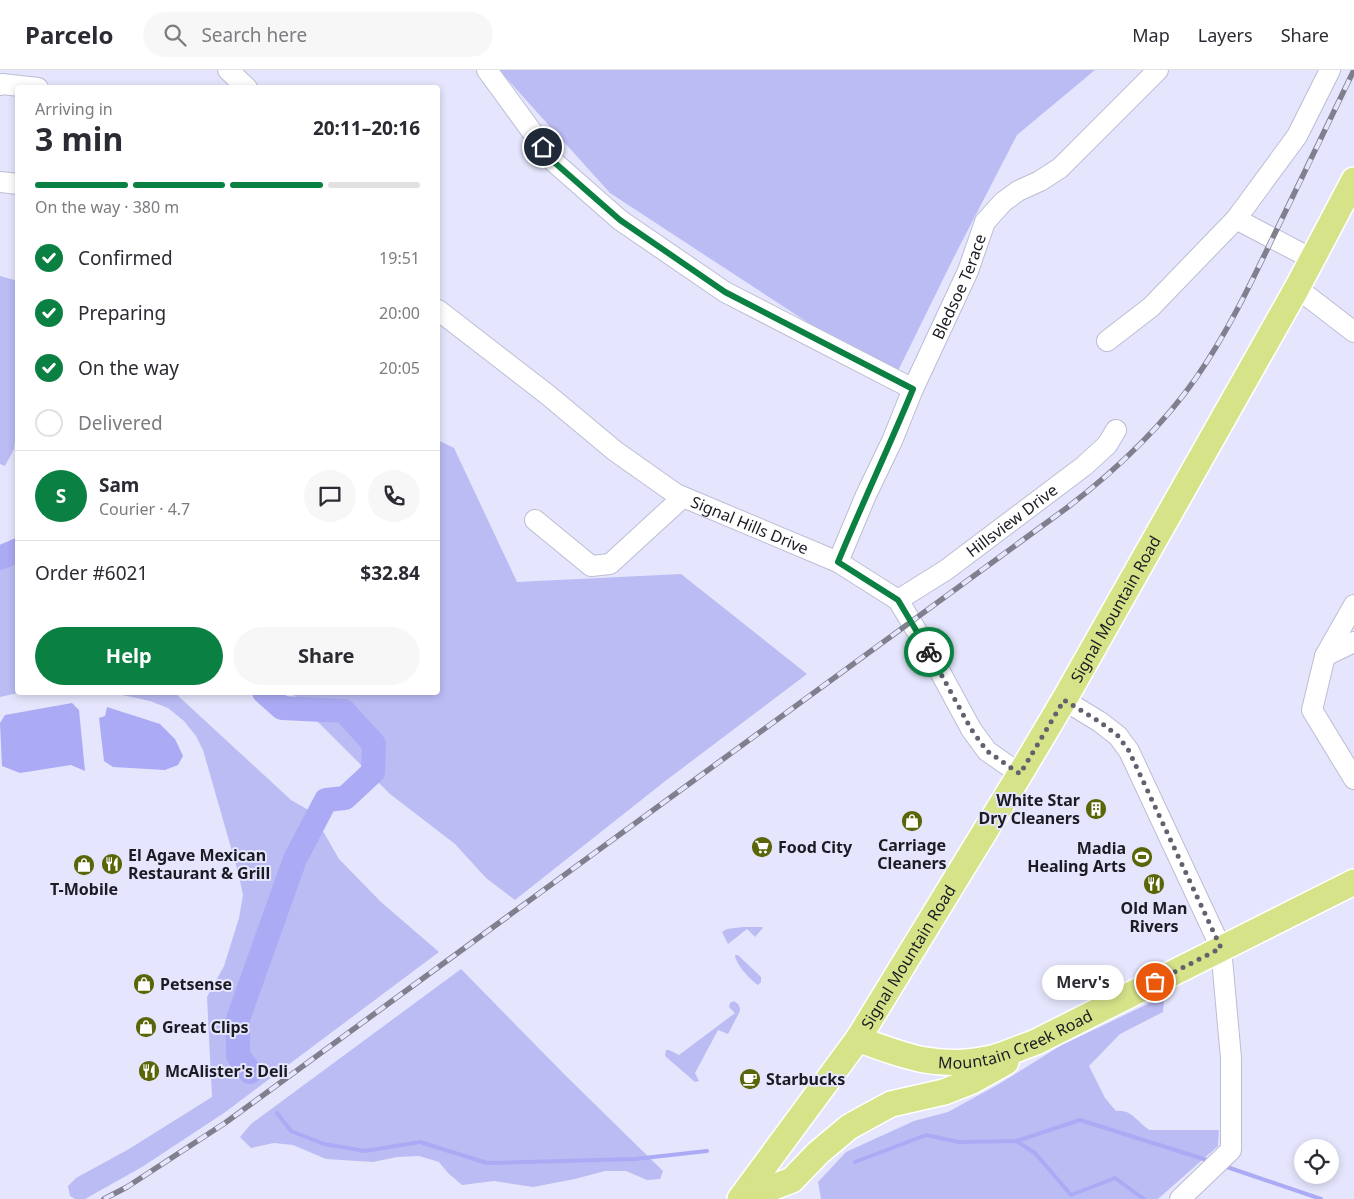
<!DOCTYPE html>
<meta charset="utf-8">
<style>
:root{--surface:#fff;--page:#f7f7f7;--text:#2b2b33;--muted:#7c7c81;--line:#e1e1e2;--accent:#0b8043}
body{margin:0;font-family:"Noto Sans",sans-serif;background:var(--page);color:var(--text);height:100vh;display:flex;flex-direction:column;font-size:19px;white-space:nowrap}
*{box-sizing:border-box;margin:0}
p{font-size:16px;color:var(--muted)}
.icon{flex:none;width:28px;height:28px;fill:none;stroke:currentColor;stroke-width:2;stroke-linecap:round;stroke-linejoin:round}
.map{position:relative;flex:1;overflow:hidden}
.details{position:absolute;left:15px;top:15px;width:425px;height:610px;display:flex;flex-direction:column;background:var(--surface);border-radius:5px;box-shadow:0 2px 8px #0003}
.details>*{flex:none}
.buttons{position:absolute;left:1294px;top:1069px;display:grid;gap:10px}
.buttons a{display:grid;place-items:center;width:45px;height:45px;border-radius:50%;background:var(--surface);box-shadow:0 2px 8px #0003;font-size:25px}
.pin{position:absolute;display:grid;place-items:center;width:42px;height:42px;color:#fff;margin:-21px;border:2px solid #fff;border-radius:50%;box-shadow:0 1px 5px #0007}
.courier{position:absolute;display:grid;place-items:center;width:50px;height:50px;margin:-25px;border:4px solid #0b8043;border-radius:50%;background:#fff;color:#222;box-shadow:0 1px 6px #0007}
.bubble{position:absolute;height:35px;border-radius:18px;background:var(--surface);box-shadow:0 2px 8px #0003;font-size:16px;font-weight:700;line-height:35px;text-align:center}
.head em{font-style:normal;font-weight:700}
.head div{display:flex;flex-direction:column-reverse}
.head{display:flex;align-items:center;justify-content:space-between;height:85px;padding:0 20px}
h1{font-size:32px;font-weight:700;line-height:38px}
.bar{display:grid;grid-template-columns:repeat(4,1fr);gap:8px 5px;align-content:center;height:60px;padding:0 20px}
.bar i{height:6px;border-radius:4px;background:var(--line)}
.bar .selected{background:var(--accent)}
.bar p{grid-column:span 4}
.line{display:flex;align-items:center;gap:12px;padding:0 20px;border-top:1px solid var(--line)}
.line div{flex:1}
.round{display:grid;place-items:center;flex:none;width:52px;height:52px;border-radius:26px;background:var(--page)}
ol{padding:0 20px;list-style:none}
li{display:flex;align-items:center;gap:15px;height:55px}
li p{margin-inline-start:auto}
li .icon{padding:5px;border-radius:50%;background:var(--accent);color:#fff;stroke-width:4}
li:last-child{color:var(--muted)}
li i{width:28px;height:28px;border:2px solid var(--line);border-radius:50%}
.action{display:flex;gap:10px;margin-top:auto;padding:10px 20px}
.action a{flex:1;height:58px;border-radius:30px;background:var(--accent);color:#fff;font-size:20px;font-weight:700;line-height:58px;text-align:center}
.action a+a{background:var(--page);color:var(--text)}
header{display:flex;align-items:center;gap:30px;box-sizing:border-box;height:70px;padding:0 25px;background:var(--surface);border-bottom:1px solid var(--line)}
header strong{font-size:24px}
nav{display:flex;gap:28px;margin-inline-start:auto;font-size:18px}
.search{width:350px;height:45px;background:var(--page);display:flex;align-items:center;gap:12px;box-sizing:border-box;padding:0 18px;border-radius:28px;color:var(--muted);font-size:19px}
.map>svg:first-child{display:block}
</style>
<header>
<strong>Parcelo</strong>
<div class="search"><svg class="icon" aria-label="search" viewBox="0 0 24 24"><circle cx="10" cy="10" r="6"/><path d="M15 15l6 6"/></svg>Search here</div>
<nav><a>Map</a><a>Layers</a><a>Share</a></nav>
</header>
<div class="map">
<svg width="1354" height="1129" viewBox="0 0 1354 1129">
<rect width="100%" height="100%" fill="#e5e6fd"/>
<!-- green -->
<path fill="#bbbcf4" d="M499,0h596l-78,65 -63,122 -60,122 -284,-186z
M0,206l18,5 -1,144 -3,24 -9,17 -5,-2z
M438,370l16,8 63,134 164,-8 126,100 -143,108 -149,118 -29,-22 -31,-34 -65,-50 -73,-73 -22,-25 -6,-3 149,-1z
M0,475l17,11 1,137 -18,4z
M113,623h62l116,107 21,12 27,47 42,43 58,50 -215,161 -82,54 -57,32h-10l-5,-3 -2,-10 8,-8 53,-29 83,-52 -5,-100 17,-31 15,-48 4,-23 -5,-23 -35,-122 -7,-14 -12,-15 -16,-13 -18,-7z
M743,857h19l1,1 -8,9 -8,-8 -19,15 -6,-12 5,-3z
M735,885h3l23,22v5l-3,3c-8,-5 -23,-22 -23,-30z
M461,899l104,106 98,96 -3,8 -13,1 -21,-9h-21l-30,8 -42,8 -39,-6 -32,4 -14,-12 -9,-11 -20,-6 -22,1 -24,5 -47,-3 -33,-14 -19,-2 -23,5 -11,-11 11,-13z
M1156,930l8,1 -1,11 -43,22 -31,32 16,32 11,13c17,-2 21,12 34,19h69l-1,16 -60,53h-337l-3,-17 28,-30 68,-31 34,-9 51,-28 61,-38z
M734,931l4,3 2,4v3l-12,23 -10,-4 -23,43 4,8 -4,1 -30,-26 1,-6h3l10,5 56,-42 -6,-6 1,-4z"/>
<!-- water -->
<path fill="#ababf5" d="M72,633l7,7 6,61 -14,-6 -51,8 -18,-7 -2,-43 5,-8z
M107,637l53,17 15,15 8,17 -5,9 -13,5 -52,-3 -9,-6 -5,-43 6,-2z"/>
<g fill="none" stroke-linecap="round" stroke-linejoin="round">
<!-- stream -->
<path stroke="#ababf5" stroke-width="4" d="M277,1043l14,18 33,13 41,7 55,-9 67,21 148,-4 72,-8
M1016,1071l19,12 36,42 44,-17 29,21
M855,1092l71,-27 33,7 57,-1 64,-21 130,41
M1224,1096l97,33"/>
<!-- river -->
<path stroke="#ababf5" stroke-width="24" d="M0,488l18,-8
M250,1002l-12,-17v-36l57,-160 31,-59 19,-2 28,-26 1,-28 -30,-33 -62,-3 -18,-16"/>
<!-- minor casing -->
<g stroke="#bcbdd4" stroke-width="22">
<g id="minor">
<path d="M228,0l19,18"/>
<path d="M487,0l67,92 66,58 105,72 188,97"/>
<path d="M0,15l2,-1 36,4"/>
<path d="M0,112l18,2"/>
<path d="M1236,149l76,40"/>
<path d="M1297,218l57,44"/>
<path id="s1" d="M438,240l110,85 67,56 61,43 162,68 60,38 33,55 40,74 16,22 33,23"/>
<path d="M1107,271l44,-34 85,-88 61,-83 33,-66"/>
<path d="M535,450l56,46 19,-2 73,-67"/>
<path id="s2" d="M838,492l28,-67 26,-54 21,-52 55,-118 17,-49 18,-20 15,-11 22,-10 20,-13 98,-98"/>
<path id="s3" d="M898,530l48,-30 138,-104 23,-21 9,-15"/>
<path d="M1354,535l-29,51 -13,54 42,69"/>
<path d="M1325,586l29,-14"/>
<path d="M1064,630l36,22 18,14 11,15 92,197 10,110v92l-51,49"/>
</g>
</g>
<!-- major casing -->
<g stroke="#fff" stroke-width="28">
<g id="major">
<path id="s4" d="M858,969c48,18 82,31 134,19 15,-4 30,-11 44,-16l318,-160"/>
<path id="s5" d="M740,1129l118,-160 162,-265 44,-74 233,-412 57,-108"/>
<path d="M743,1129l49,-19 26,-27 31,-26 18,-10 24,-13 53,-12 28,-11 34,-19"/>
</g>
</g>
<!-- minor -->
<use href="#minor" stroke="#fff" stroke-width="20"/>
<!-- major -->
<use href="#major" stroke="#d6e389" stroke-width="25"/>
<!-- rail casing -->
<g stroke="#7f7f8e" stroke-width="5.5">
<path id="rail" d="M104,1129l23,-12 98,-64 843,-616c48,-37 93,-79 128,-129 32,-46 56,-97 80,-147 26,-53 52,-107 78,-161"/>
</g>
<!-- rail -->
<use href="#rail" stroke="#e5e6fd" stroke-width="4" stroke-dasharray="11" stroke-linecap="butt"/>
</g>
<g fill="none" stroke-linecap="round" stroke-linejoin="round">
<!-- done -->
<path stroke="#62626f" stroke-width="5" stroke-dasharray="0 9" d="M929,582l42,77 16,22 33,23 44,-74 36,22 18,14 11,15 92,197 -66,34"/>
<!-- route -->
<path stroke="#0b8043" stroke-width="6" d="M543,77l11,15 66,58 105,72 188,97c-24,58 -51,115 -75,173l60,38 31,52"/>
</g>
<!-- icons -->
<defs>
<g id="building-disc" transform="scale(1.125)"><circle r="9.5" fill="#596507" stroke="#e5e6fd"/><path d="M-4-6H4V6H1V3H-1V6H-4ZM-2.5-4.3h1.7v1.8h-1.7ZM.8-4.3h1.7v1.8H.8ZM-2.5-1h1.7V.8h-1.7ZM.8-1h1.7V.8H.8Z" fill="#fff"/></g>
<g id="shop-disc" transform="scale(1.125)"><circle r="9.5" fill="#596507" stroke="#e5e6fd"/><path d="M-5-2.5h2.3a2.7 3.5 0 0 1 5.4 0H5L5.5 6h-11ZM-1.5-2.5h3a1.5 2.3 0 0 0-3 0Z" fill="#fff"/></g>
<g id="supermarket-disc" transform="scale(1.125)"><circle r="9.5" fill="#596507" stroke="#e5e6fd"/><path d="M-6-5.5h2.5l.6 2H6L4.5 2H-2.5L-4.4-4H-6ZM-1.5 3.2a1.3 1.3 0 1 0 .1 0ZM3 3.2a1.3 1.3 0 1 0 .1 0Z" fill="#fff"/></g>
<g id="stadium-disc" transform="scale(1.125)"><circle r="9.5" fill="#596507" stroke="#e5e6fd"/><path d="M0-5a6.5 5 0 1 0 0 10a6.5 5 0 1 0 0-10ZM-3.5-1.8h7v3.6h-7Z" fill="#fff"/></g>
<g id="restaurant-disc" transform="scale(1.125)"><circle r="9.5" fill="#596507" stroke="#e5e6fd"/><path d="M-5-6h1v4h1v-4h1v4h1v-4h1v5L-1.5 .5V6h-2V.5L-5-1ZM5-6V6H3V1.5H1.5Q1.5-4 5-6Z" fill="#fff"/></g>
<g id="cafe-disc" transform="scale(1.125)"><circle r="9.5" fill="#596507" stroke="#e5e6fd"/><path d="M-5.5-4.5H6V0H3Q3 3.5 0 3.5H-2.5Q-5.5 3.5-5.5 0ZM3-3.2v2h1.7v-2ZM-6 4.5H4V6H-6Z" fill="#fff"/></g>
</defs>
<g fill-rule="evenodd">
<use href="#building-disc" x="1096" y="739"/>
<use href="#shop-disc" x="912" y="751"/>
<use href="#supermarket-disc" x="762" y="777"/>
<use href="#stadium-disc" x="1142" y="787"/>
<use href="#restaurant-disc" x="112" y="794"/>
<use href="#shop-disc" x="84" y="795"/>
<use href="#restaurant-disc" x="1154" y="814"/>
<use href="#shop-disc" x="144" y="914"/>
<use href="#shop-disc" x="146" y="957"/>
<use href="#restaurant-disc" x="149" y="1001"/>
<use href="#cafe-disc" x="750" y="1009"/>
</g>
<g text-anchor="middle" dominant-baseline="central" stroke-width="4" stroke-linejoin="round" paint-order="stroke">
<!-- street labels -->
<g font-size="16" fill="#1b1b23" stroke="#e5e6fd">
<text stroke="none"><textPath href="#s2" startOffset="301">Bledsoe Terace</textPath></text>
<text stroke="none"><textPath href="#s3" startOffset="139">Hillsview Drive</textPath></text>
<text stroke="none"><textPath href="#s1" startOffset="381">Signal Hills Drive</textPath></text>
<text stroke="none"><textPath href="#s5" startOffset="700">Signal Mountain Road</textPath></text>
<text stroke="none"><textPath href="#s5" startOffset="295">Signal Mountain Road</textPath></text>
<text stroke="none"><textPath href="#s4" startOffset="165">Mountain Creek Road</textPath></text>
</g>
<!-- poi labels -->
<g font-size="16" font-weight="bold" fill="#1b1b23" stroke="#e5e6fd" text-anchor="start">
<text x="1080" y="730" text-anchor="end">White Star<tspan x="1080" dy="18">Dry Cleaners</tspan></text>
<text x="912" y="775" text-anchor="middle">Carriage<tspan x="912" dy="18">Cleaners</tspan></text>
<text x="778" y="777">Food City</text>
<text x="1126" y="778" text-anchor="end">Madia<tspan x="1126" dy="18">Healing Arts</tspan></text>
<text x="128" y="785">El Agave Mexican<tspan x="128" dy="18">Restaurant &amp; Grill</tspan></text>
<text x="84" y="819" text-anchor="middle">T-Mobile</text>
<text x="1154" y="838" text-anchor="middle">Old Man<tspan x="1154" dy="18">Rivers</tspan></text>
<text x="160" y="914">Petsense</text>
<text x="162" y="957">Great Clips</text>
<text x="165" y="1001">McAlister's Deli</text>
<text x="766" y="1009">Starbucks</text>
</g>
</g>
</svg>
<div class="buttons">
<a><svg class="icon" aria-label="locate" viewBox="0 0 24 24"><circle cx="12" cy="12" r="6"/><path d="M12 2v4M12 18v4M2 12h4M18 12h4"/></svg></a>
</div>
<div class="pin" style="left:1155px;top:912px;background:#ea580c"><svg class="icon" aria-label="bag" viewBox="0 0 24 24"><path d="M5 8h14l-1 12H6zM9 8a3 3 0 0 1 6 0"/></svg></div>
<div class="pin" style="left:543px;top:77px;background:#1f2937"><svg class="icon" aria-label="home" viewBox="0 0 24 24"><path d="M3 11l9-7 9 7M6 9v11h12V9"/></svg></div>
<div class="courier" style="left:929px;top:582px"><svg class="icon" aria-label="bike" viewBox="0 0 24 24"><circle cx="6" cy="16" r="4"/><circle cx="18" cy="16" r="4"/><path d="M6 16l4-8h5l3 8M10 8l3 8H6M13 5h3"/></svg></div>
<div class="bubble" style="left:1042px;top:895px;width:82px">Merv's</div>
<section class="details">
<div class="head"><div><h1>3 min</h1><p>Arriving in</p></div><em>20:11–20:16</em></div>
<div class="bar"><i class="selected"></i><i class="selected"></i><i class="selected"></i><i></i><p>On the way · 380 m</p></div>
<ol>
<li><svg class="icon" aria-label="check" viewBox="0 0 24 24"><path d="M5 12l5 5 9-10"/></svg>Confirmed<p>19:51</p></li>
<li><svg class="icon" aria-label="check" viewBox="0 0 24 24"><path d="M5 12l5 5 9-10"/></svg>Preparing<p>20:00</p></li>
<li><svg class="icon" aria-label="check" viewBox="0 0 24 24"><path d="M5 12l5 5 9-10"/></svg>On the way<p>20:05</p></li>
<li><i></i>Delivered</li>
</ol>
<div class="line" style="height:90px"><b class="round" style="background:var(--accent);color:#fff">S</b><div><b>Sam</b><p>Courier · 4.7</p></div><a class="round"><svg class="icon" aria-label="chat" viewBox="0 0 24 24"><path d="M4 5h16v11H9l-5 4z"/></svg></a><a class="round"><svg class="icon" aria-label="phone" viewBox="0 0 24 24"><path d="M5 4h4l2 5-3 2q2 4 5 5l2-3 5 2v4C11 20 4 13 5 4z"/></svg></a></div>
<div class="line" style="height:65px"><div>Order #6021</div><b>$32.84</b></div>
<div class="action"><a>Help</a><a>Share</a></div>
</section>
</div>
